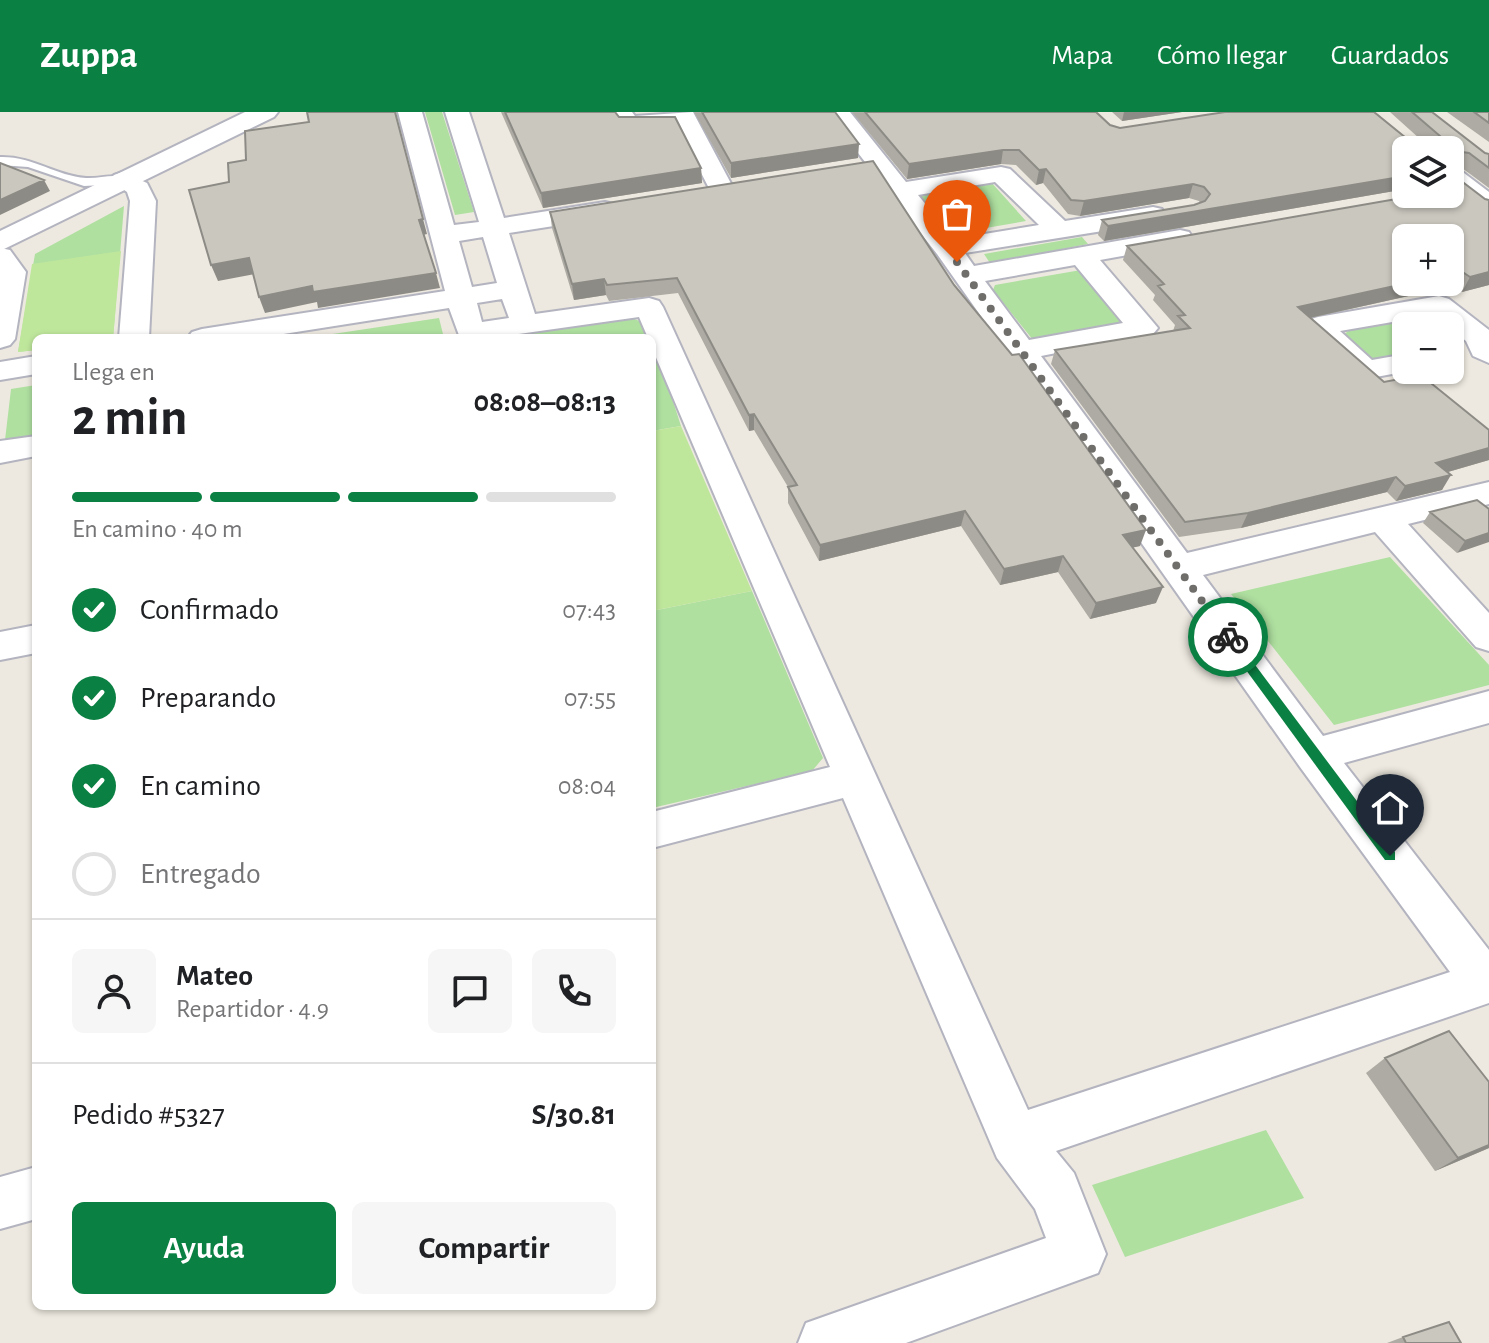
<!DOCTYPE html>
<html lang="es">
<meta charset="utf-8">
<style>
:root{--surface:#fff;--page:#f6f6f6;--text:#202124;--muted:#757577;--line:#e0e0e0;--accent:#0b8043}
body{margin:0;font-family:"Alegreya Sans",sans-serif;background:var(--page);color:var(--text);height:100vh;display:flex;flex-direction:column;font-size:30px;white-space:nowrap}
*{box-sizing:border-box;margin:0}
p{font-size:26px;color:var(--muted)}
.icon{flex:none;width:44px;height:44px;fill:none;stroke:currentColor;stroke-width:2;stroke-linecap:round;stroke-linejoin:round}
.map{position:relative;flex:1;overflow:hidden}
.side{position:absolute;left:32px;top:222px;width:624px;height:976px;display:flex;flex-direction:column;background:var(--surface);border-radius:12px;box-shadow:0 2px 6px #0004}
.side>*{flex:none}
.buttons{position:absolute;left:1392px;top:24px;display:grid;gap:16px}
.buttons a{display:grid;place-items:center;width:72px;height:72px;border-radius:12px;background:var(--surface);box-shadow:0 2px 6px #0004;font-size:40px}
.pin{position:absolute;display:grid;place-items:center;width:68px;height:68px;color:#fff;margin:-82px -34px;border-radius:50% 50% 50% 0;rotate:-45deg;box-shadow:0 0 8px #0007}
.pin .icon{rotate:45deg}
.courier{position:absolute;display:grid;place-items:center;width:80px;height:80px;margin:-40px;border:6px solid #0b8043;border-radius:50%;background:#fff;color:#222;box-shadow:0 2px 10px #0007}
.head em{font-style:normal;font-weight:700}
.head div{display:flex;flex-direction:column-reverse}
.head{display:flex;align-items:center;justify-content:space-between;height:136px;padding:0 40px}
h1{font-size:52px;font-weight:700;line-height:60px}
.bar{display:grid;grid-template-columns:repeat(4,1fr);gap:12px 8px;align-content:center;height:96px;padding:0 40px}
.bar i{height:10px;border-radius:6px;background:var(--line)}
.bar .selected{background:var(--accent)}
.bar p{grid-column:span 4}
.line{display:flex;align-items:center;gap:20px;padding:0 40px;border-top:2px solid var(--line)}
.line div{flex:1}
.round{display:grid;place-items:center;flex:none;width:84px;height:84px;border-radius:12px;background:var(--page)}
ol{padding:0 40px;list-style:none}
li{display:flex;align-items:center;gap:24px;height:88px}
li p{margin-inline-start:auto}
li .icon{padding:8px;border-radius:50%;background:var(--accent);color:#fff;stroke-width:4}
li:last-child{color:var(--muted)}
li i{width:44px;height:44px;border:4px solid var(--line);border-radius:50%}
.primary-button{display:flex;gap:16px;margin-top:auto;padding:16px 40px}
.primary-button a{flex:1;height:92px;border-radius:12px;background:var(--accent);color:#fff;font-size:32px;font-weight:700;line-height:92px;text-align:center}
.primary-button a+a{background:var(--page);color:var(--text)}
header{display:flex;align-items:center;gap:48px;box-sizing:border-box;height:112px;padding:0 40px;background:var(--accent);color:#fff}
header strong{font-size:38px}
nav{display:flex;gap:44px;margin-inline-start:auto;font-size:28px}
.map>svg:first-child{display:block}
</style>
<header>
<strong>Zuppa</strong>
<nav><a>Mapa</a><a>Cómo llegar</a><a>Guardados</a></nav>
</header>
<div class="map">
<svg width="1489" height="1231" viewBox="0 0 1489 1231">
<rect width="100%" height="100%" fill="#ede9e0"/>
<!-- green -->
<path fill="#afe0a0" d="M425,0h17l32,100 -19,3z
M990,69l36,40 -75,13 -33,-41z
M124,94l-11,132h-77v12l-18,2 17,-98z
M1082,125l6,7 -98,19 -6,-9z
M1081,158l43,56 -91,14 -40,-50 2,-5z
M1431,204l19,10h-44v30c-35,9 -39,5 -63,-21l8,-6z
M439,206l5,20h-138z
M631,206l17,6 33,102 -29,5v-93h-151z
M36,273v50l-31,5 6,-51z
M1390,445l99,108v20l-155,40 -103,-131z
M752,479l71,167 -11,13 -160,37v-197z
M1266,1018l38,68 -179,59 -33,-72z"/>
<!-- pitch -->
<path fill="#bfe79c" d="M121,139l-8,87h-77v12l-18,2 14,-88z
M681,314l71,165 -100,20v-180z"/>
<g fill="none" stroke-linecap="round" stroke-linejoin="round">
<!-- lane casing -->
<g stroke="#b3b4bf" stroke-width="4">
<path id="lane" d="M0,45c33,-1 56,19 86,21 14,1 32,-6 43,2l-6,4 -39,2 -56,-19 -28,-2z"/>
</g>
<!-- street casing -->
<g stroke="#b3b4bf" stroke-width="4">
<path id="street" d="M398,0h24l32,113 25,-3 -34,-110h24l35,106 101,-16 9,2 4,6 -4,6 -9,2 -96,15 26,81 114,-16 10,3 4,6 365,803 422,-138 -150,-205 -363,-513 -111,-142h24l56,70 95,-15 9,2 55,52 88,-14 9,2 4,6 -4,6 -9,2 -188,30 9,13 206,-36 9,2 4,6 -4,6 -89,16 53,62 5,6 -5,6 -112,22 146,197 302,-71v22l-81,20 81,89v38l-13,-4 -101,-115 -172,43 120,161 166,-45v32l-145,40 145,187v53l-433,148 18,22 32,81 -8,19 -192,70h-108l8,-20 240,-85 -11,-29 -38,-51 -154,-360 -191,50v-36l178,-45 -178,-419v-10h-4l-9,-21 -149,21h-30l-11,-30 -191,30h-71l5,-6 10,-3 243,-38zM995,70l44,43 -85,14 -36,-44zM483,125l14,46 -25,4 -13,-46zM1075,153l48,58 -94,17 -44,-59zM502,187l7,19 -27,4 -5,-19z
M608,0h24l3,4 58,-4 42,79 -4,5h-18l-35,-68 -49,2 -8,-2z
M123,60l24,11 9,18 -7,137h-30l11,-137 -3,-9 -17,-12 4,-5z
M0,136l10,2 16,22 -11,67 -5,6 -10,3z
M1439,184l10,3 40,31v33l-16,-7 -7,-15 -33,-26 -93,16 32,29 34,-6v16h8l-49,9 -11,-3 -34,-33 -3,-9 -9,-2 -5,-6 5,-6 10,-3z
M36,244v18l-36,6v-18z
M36,324v20l-36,7v-22z
M36,513v28l-36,7v-28z
M36,1055v52l-36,10v-52z"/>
</g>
<!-- secondary casing -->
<g stroke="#b3b4bf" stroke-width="4">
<path id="secondary" d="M245,0h33l-4,5 -274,134v-20z
M1450,56l10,2 29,22v22l-10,-3 -29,-22z"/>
</g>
<!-- lane -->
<use href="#lane" fill="#fff" fill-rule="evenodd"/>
<!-- street -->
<use href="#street" fill="#fff" fill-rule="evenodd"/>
<!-- secondary -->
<use href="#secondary" fill="#fff" fill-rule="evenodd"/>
</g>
<!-- wall -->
<path fill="#adaba3" d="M501,0h114l4,5 82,51 1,15 -159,25z
M694,0h141l23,46 -127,20z
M852,0h244l14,13 10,3 291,14 9,-3 -30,-27h42l57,56v20l-27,-20 -7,-1v8l-5,10v-35h-44v39l-302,52 -6,-6 4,-15 92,-15 6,-2 -1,-2 -10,-3 -109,18 -12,-2 -25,-31 -7,2 -20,-20 -15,-1 -94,15z
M1112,0h70l-60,9z
M1447,0h42v30z
M1485,87l4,1v85l-27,7 -6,-4 -34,5 -112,25 74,64 105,48v30l-41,12 -6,18 -46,11 -9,-9 -146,36 -62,9 -128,-173 4,-14 118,-19 2,-6 -22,-25 2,-5 -32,-35 4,-14z
M550,100l404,73 186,261 -7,1 23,56 -66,16 -32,-47 -58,13 -39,-59 -142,35 -31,-58v-16l-34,-57 -5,1 -71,-138 -69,8 -3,-6 -32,5 -22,-72z
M1489,397l-32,44 -34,-30 7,-11z
M1385,946l104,24v66l-54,23 -69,-98z
M1403,1225l58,6h-74z"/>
<!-- shaded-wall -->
<path fill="#8d8b85" d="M1124,0h58l-60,9z
M859,32l-1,14 -127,20v-15z
M1003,38l-2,14 -94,15 2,-15z
M701,56l1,15 -159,25 -2,-15z
M1046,57l-3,14 -7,2 3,-15z
M1406,64v13l-302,52 4,-15z
M44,68l6,11 -50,24v-15z
M1193,72l-4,14 -109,18 4,-15z
M423,107l4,15 -4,1 -4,-15z
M249,146l6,16 -37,7 -7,-16z
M1489,160v13l-27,7 8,-15z
M436,161l4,15 -122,20 -1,-6 -52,11 -6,-16 53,-11z
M1464,161l-8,15 -34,5 -131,29 7,-15 115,-25h37v-7z
M604,167l2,16 -32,5 -2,-16z
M754,302v16l-5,1v-16z
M1489,336v12l-62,18 9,-15z
M1451,363l-9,15 -46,11 9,-15z
M1396,365l-9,15 -146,36 7,-15z
M965,399l-4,15 -142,35 1,-16z
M1146,418l-6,16 -22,5 5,-16z
M1489,421v9l-32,11 8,-12z
M1063,444l-5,16 -58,13 4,-16z
M1163,475l-7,16 -66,16 6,-16z
M1489,1033v3l-54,23 23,-13z"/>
<!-- building -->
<path fill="#c9c7be" stroke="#8d8b85" stroke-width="2" d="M307,0h88l28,107 -4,1 17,53 -123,19 -1,-6 -53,11 -10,-39 -38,7 -22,-75 40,-8 -1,-19 18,-3 -1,-29 64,-9z
M505,0h110l4,5h56l26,51 -160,25z
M702,0h133l24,32 -128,19z
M865,0h231l14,13 10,3 105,-16h149l37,30 5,-3h21l3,-3 -28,-24h20l53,41 4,1v14l-20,-15 -14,-2v24h-5v-25h-44v26l-298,50 -6,-6 92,-15 11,-4 5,-7 -6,-7 -11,-3 -109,17 -13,-1 -25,-31 -7,1 -20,-20h-16l-94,14z
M1474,0h15v11z
M873,49l81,124 58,70 7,-1 127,176 -23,5 40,52 -67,16 -33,-47 -59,13 -39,-58 -145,34 -32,-58 9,-2 -43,-71 -5,1 -72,-137 -70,7 -3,-6 -32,5 -22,-72z
M0,51l44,17 -44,20z
M1460,68l25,19 4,1v72l-19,5 -6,-4 -14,2v-37h-44v44h7l-115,25 86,75 37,-7 68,55v18l-53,15 15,12 -46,11 -9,-9 -148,36 -63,9 -130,-172 135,-22 -12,-12 7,-1 -27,-29 6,-2 -37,-38 298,-52h25v-5l5,-2z
M1477,388l12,9v24l-24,8 -35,-29z
M1449,919l40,51v63l-31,13 -73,-100z
M1449,1210l12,21h-55l-3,-6z"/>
<!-- route -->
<path fill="#0b8043" d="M1228,520l4,2 163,218v8h-10l-161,-220 -2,-3z"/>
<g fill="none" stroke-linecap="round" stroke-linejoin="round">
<!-- done -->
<path stroke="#706e6b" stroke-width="8" stroke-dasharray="0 14.4" d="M957,150l271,375"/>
</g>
</svg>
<div class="buttons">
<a><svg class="icon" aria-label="layers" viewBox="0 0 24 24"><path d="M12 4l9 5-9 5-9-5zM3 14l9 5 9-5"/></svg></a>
<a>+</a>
<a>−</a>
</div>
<div class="pin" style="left:957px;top:150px;background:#ea580c"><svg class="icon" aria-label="bag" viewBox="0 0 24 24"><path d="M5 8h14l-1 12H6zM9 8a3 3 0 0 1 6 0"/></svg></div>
<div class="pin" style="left:1390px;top:744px;background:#1f2937"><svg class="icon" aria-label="home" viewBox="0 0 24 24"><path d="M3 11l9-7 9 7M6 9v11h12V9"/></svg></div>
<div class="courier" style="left:1228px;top:525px"><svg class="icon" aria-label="bike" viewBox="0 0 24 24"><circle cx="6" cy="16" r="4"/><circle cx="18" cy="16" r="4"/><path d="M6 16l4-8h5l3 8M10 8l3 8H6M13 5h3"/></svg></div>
<section class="side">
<div class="head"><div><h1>2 min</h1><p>Llega en</p></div><em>08:08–08:13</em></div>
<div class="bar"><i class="selected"></i><i class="selected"></i><i class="selected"></i><i></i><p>En camino · 40 m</p></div>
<ol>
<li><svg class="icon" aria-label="check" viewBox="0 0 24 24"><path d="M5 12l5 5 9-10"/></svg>Confirmado<p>07:43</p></li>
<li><svg class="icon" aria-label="check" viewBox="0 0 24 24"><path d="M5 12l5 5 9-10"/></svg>Preparando<p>07:55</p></li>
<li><svg class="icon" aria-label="check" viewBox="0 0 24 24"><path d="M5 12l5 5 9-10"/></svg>En camino<p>08:04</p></li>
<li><i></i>Entregado</li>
</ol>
<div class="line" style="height:144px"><a class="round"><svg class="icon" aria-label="person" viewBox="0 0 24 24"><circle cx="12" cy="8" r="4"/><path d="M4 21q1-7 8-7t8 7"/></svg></a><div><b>Mateo</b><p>Repartidor · 4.9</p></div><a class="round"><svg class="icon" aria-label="chat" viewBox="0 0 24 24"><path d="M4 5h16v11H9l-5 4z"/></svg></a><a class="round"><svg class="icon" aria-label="phone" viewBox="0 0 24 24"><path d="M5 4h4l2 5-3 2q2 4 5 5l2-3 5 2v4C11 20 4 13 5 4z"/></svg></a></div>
<div class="line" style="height:104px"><div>Pedido #5327</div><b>S/30.81</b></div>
<div class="primary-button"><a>Ayuda</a><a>Compartir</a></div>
</section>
</div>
